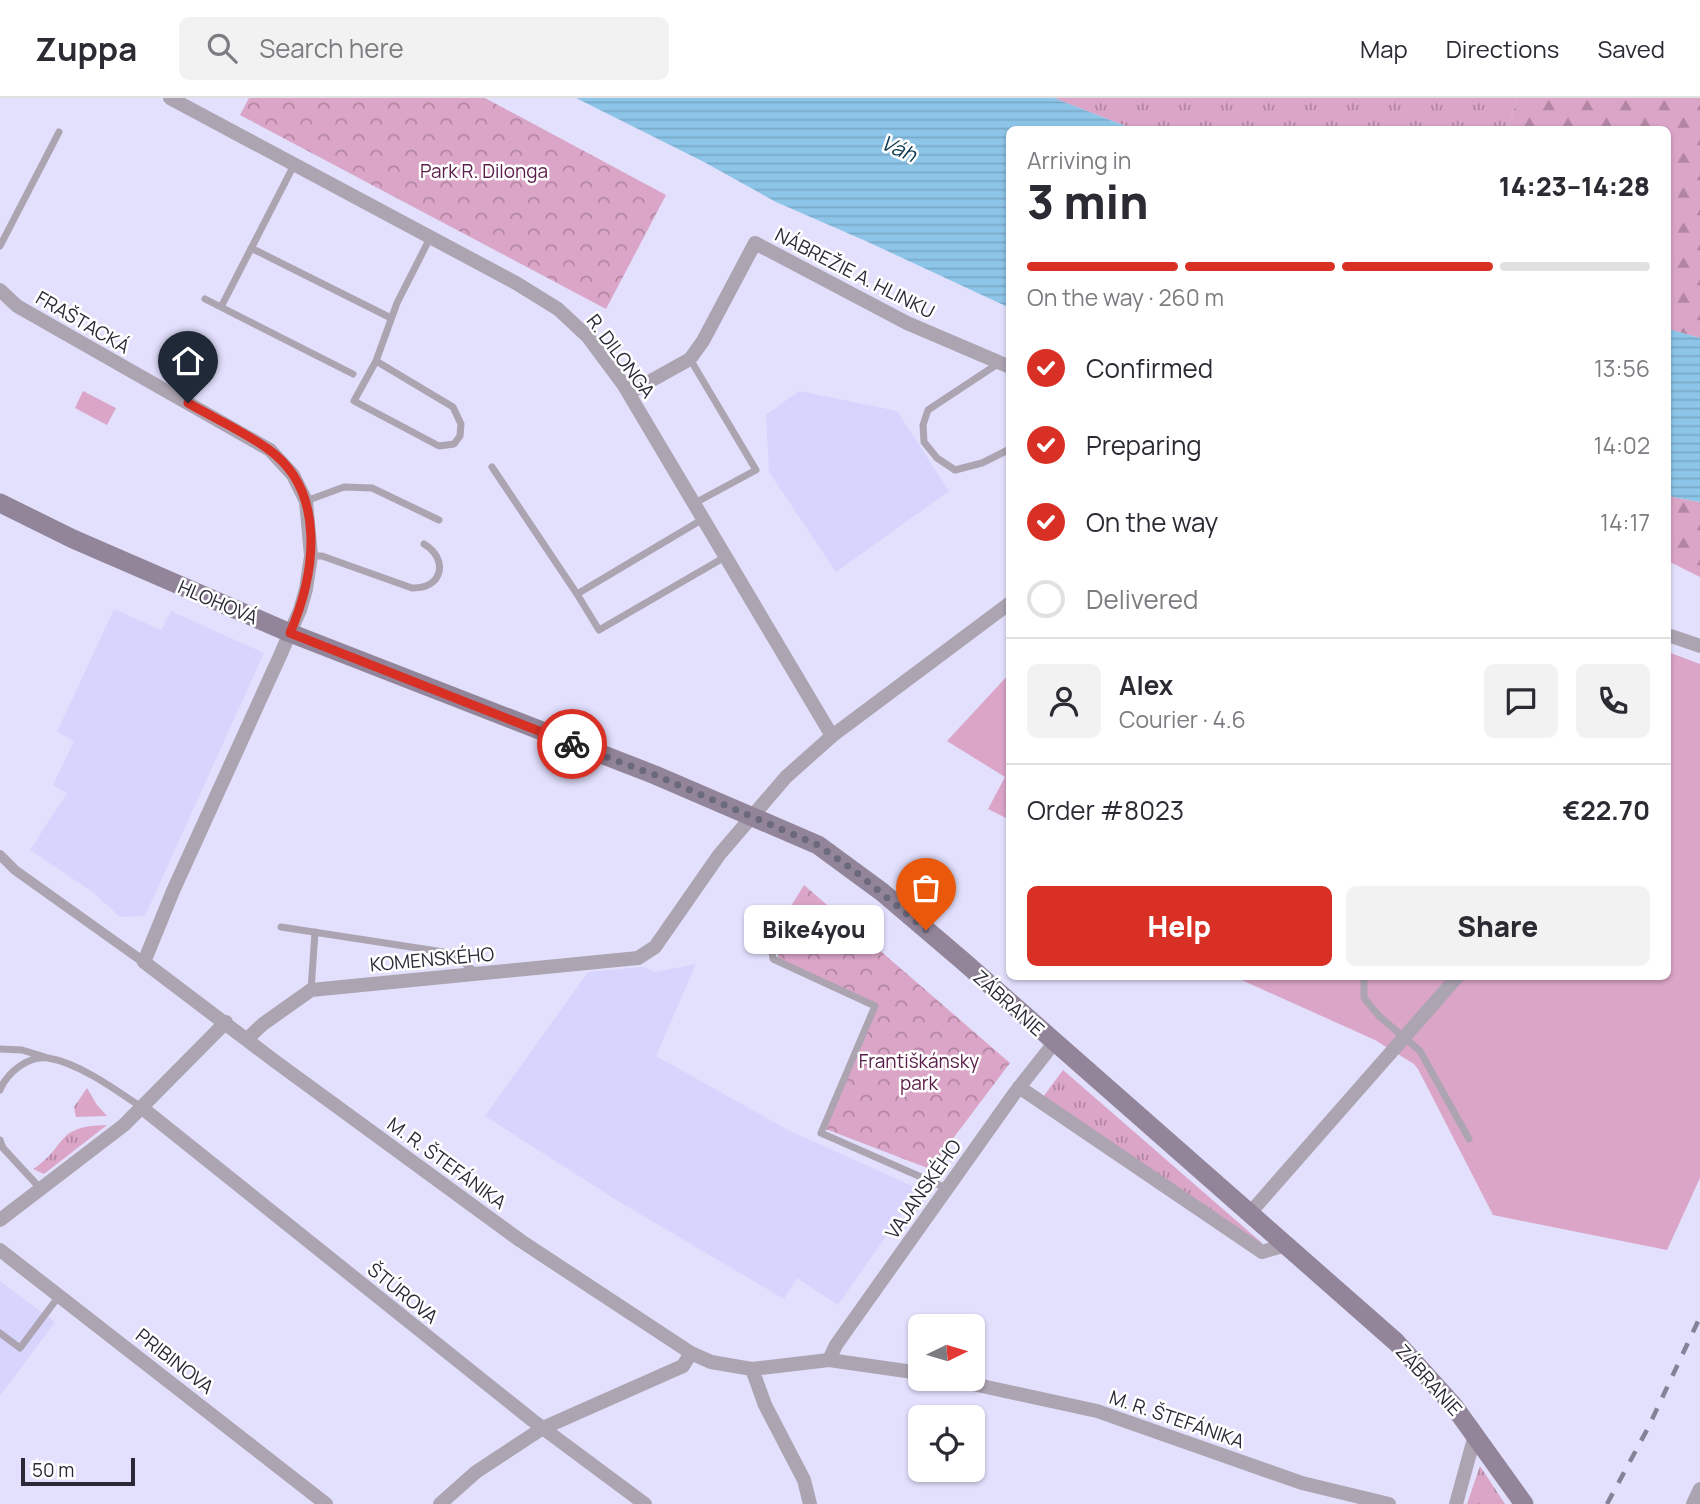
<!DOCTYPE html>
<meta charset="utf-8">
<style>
:root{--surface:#fff;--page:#f2f2f3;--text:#2b2b33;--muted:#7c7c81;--line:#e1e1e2;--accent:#d93025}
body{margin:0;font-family:Manrope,sans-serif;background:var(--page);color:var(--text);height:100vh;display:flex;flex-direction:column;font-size:26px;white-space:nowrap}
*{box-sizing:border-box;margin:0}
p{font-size:23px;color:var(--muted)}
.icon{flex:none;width:38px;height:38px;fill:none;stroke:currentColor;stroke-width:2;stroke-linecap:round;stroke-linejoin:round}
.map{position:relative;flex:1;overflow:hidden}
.sheet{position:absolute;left:1006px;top:28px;width:665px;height:854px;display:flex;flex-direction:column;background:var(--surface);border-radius:10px;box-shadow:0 2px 5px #0004}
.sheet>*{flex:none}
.needle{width:46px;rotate:85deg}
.fabs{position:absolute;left:908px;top:1216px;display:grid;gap:14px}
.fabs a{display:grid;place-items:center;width:77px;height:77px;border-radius:10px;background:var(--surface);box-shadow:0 2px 5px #0004;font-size:35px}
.scale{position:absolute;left:21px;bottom:18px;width:114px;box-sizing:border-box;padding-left:7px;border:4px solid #2b2937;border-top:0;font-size:19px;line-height:24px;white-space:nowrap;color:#2b2937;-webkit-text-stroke:5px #fff;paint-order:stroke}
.pin{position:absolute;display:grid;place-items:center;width:60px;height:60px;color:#fff;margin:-72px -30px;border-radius:50% 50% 50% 0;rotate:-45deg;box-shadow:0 0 7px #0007}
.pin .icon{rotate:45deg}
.courier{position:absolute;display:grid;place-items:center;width:70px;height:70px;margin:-35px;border:5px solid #d93025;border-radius:50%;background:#fff;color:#222;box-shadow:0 2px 9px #0007}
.bubble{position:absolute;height:49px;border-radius:10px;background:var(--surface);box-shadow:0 2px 5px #0004;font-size:23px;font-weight:800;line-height:49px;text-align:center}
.overview em{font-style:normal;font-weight:800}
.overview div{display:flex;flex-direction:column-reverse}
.overview{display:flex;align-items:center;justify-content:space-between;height:119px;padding:0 21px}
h1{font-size:46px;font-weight:800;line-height:52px}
.bar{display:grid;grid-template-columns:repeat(4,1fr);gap:10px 7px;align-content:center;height:84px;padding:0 21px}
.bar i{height:9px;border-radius:5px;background:var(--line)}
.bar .current{background:var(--accent)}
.bar p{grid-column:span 4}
.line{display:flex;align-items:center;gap:18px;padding:0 21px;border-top:2px solid var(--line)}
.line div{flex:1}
.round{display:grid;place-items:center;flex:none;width:74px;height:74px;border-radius:10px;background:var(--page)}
ol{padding:0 21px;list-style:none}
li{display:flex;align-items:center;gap:21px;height:77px}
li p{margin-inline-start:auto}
li .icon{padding:7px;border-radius:50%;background:var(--accent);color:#fff;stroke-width:4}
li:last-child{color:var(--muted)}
li i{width:38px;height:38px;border:4px solid var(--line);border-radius:50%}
.cta{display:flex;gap:14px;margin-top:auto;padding:14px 21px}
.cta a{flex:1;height:80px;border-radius:10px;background:var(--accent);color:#fff;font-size:28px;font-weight:800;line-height:80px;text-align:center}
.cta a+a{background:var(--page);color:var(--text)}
header{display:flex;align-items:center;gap:42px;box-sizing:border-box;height:98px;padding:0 35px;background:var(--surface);border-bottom:2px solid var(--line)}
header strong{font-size:33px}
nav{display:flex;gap:38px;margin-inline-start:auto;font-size:24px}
.search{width:490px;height:63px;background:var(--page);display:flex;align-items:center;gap:18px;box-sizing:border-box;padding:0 24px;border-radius:10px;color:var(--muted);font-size:26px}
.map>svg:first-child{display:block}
</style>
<header>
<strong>Zuppa</strong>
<div class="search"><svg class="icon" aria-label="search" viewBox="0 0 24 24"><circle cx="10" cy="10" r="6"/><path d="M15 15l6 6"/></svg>Search here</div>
<nav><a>Map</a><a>Directions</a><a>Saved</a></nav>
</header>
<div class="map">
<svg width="1700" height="1406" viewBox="0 0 1700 1406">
<defs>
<pattern id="grass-tufts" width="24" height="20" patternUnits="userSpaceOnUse" patternTransform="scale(1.75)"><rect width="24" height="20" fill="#dba5c7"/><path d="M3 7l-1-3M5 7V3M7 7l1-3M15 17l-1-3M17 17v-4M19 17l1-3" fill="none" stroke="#b286a2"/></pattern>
<pattern id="forest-firs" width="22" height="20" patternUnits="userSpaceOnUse" patternTransform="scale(1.75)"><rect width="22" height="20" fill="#dba5c7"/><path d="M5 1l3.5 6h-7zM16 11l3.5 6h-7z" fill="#b286a2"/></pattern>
<pattern id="park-crowns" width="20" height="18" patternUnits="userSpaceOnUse" patternTransform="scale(1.75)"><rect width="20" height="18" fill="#dba5c7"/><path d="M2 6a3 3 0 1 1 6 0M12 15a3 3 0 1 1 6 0" fill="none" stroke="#b286a2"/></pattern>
<pattern id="water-rules" width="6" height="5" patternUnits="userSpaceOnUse" patternTransform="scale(1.75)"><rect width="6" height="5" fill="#8dc5e8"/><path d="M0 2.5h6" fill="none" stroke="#7aa9c8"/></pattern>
</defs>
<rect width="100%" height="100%" fill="#e2e0fd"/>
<!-- built -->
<path fill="#d7d4fe" d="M799,293l98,20 52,80 -113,81 -67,-100 -3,-57z
M114,511l47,21 10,-19 93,42 -119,263 -25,1 -26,-24 -64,-43 37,-57 -14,-8 21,-44 -17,-9z
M696,866l-40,92 132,74 131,59 -81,116 -41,-27 -13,21 -166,-98 -133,-85 103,-144 55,-5 12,5z
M0,1183l55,41 -55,74z"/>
<!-- grass -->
<path fill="url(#grass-tufts)" d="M1054,0h464l-11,32 -374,-1z
M1063,972l199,173 -2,2 -217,-148z
M87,990l10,17 10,11 -31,1 -2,-10z
M107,1027l-63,49 -11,-5c35,-22 20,-43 74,-44z
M1480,1368l25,38h-38z"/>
<!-- forest -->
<path fill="url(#forest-firs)" d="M1518,0h182v240l-32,-9v-199h-161z
M1668,398l32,6v75l-32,-16z"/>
<!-- park -->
<path fill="url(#park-crowns)" d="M249,0h236l181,97 -60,114 -366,-194z
M804,787l206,178 -80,106 -107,-41 52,-121 -97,-45v-35z"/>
<!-- garden -->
<path fill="#dba5c7" d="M83,293l33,17 -9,17 -32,-17z
M1668,554l32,12v514l-33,72 -174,-35 -75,-146 -4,-5 -39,-24 -140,-63 433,-1z
M1010,575v147l-22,-11 17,-32 -58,-36z"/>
<!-- water -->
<path fill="url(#water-rules)" d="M576,0h478l79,31 -123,1v178l-142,-66 -92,-40 -72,-40z
M1668,231l32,9v164l-32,-6z"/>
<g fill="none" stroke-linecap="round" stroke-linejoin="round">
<!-- service -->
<path stroke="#ada4b2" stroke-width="7" d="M0,148l59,-114
M251,150l140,70
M205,201l148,75
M221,209l73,-142
M690,261l66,111 -61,33
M376,263l-22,40 85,45 15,-2 6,-8 1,-12 -8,-17 -77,-46 21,-58 33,-65
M999,265l-71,47 -5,15 1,17 13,16 18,12 27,-7 28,-14
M492,369l85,127 126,-75
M306,403l38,-14 28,1 67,32
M311,458h11l90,32c31,1 37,-29 12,-44
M577,496l22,36 126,-73
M281,829l169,26 26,19
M769,833l4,28 102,47 -54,127 125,55
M1364,878v22l15,18 41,35 49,88
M311,892l4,-58
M0,951l22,1 23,7
M0,992c7,-17 28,-35 48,-32 31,5 68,32 93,49
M0,1042l3,8 37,40
M0,1235l20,15 39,-52"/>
<!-- pedestrian -->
<path stroke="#ada4b2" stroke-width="10" d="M0,757l15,15 129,92"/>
<!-- minor -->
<path stroke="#ada4b2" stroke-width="14" d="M170,0l346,185 42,26 30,28 35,47 209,352
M0,192l17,16 253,144 23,25 13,26 5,55 -5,33 -6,21 -21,48 -106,233 -29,71 132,100 245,179 170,112 20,9 41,7 77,-9 91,13
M629,295l61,-34 13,-18 52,-98 152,80 103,44
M1668,537l32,11
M247,941l16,-15 48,-34 327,-32 17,-11 64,-92 67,-78 46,-41 178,-133
M1019,989l243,165 24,-7
M141,1009l391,313 113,84
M1250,1115l208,-237
M0,1122l124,-95 102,-103
M0,1152l326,254
M829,1262l7,-15 178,-251 40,-51
M752,1271l13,36 39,75 6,24
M950,1281l147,32 205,72 87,21
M440,1406l36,-32 67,-44 140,-62 8,-13
M1456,1406l19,-69
M1693,1406l7,-15"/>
<!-- secondary -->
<path stroke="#938599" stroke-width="19" d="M0,405l73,36 217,94 365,142 163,70 64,47 81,69 433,381 57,63 71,99"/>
<!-- rail -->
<path stroke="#848297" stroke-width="4.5" stroke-dasharray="12 12" stroke-linecap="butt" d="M1607,1406l41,-76 52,-111"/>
</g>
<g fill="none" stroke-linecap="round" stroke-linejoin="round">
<!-- done -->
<path stroke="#6b697c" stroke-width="7" stroke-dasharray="0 12.6" d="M572,646l83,31 163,70 38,27 70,58"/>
<!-- route -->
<path stroke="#d93025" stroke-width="9" d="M188,305c26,15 55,28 80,46 60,43 47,126 22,184l282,111"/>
</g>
<g text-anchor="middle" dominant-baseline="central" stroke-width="5" stroke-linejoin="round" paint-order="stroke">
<!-- park labels -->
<g font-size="19" fill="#5a1c48" stroke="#fff">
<text x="484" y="73">Park R. Dilonga</text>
<text x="919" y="963">Františkánsky<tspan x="919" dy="22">park</tspan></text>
</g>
<!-- street labels -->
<g font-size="19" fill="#2b2937" stroke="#fff">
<text transform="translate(855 175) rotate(27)">NÁBREŽIE A. HLINKU</text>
<text transform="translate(83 224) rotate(30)">FRAŠTACKÁ</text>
<text transform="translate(621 258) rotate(53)">R. DILONGA</text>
<text transform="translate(218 504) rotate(23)">HLOHOVÁ</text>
<text transform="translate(432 861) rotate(-5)">KOMENSKÉHO</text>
<text transform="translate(1009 905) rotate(42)">ZÁBRANIE</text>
<text transform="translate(447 1065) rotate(36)">M. R. ŠTEFÁNIKA</text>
<text transform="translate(923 1091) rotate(-55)">VAJANSKÉHO</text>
<text transform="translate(403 1195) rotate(39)">ŠTÚROVA</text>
<text transform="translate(175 1263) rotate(38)">PRIBINOVA</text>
<text transform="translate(1429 1282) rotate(48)">ZÁBRANIE</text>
<text transform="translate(1177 1321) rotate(19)">M. R. ŠTEFÁNIKA</text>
</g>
<!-- water labels -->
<g font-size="21" font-style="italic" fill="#0f3d55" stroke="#fff">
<text transform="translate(899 50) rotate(24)">Váh</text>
</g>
</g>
</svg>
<div class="fabs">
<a><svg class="needle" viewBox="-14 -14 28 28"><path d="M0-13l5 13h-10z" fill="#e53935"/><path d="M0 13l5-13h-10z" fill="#7c7c81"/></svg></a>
<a><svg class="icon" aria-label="locate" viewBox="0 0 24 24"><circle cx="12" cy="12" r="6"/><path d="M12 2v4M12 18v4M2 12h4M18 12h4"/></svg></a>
</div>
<div class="scale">50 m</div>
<div class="pin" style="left:926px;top:832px;background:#ea580c"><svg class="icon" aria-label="bag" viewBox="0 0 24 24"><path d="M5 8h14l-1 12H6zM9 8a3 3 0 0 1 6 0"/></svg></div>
<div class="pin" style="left:188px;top:305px;background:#1f2937"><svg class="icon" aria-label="home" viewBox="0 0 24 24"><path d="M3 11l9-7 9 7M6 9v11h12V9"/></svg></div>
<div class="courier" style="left:572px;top:646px"><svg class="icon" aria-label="bike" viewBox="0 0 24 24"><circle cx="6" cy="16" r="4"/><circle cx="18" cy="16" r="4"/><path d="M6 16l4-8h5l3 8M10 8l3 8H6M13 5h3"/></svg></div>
<div class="bubble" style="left:744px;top:807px;width:140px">Bike4you</div>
<section class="sheet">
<div class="overview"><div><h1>3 min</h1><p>Arriving in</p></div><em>14:23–14:28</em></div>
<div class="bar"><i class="current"></i><i class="current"></i><i class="current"></i><i></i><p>On the way · 260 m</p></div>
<ol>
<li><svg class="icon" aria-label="check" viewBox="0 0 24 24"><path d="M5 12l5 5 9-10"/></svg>Confirmed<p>13:56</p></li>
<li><svg class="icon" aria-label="check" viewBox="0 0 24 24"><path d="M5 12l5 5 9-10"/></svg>Preparing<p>14:02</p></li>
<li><svg class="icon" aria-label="check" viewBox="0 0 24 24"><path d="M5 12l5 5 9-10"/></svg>On the way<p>14:17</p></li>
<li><i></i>Delivered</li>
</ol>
<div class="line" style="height:126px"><a class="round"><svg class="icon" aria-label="person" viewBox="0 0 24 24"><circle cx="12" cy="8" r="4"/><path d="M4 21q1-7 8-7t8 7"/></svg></a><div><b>Alex</b><p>Courier · 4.6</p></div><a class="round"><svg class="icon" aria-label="chat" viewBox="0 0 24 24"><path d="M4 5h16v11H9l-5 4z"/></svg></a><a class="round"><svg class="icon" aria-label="phone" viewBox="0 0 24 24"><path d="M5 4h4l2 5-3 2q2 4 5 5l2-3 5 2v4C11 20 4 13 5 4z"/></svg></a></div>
<div class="line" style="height:91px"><div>Order #8023</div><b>€22.70</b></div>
<div class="cta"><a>Help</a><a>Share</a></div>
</section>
</div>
